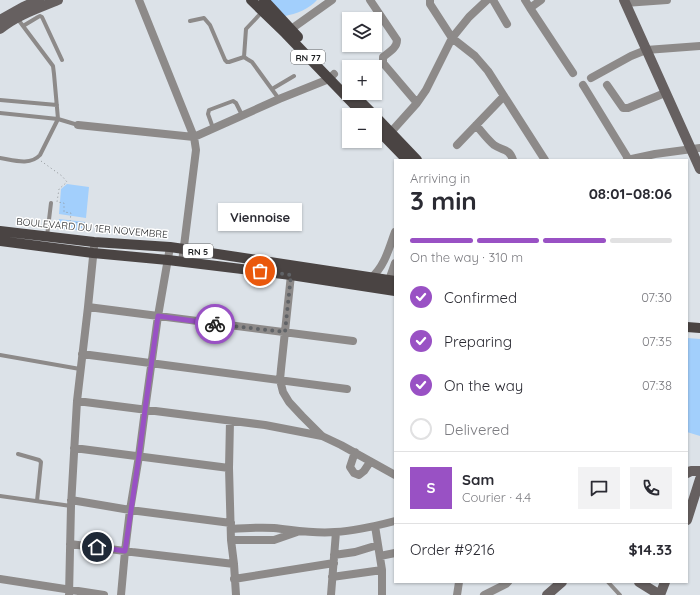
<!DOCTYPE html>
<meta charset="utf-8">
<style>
:root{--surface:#fff;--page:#f2f2f3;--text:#2b2b33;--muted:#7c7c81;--line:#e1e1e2;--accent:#9951c4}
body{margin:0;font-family:Quicksand,sans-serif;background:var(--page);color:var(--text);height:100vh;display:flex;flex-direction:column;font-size:15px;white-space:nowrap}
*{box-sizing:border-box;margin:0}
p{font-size:13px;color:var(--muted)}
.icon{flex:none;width:22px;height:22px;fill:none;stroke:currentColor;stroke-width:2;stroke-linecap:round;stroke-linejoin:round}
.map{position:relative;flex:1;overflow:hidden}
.side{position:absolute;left:394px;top:159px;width:294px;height:424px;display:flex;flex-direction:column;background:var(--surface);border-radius:0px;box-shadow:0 1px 3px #0004}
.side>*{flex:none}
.buttons{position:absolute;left:342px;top:12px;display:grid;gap:8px}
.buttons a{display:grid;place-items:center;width:40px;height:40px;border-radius:0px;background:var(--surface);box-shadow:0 1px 3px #0004;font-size:20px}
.pin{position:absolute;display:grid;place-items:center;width:34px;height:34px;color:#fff;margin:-17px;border:2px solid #fff;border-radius:50%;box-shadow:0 1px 4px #0007}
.courier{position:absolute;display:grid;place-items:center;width:40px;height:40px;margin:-20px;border:3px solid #9951c4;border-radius:50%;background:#fff;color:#222;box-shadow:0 1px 5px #0007}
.bubble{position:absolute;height:28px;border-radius:0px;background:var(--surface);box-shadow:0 1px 3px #0004;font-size:13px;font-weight:700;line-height:28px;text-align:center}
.overview em{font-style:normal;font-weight:700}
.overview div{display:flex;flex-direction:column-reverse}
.overview{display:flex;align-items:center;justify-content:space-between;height:68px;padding:0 16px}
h1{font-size:26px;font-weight:700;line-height:30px}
.bar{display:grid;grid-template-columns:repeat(4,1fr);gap:6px 4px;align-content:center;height:48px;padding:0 16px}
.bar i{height:5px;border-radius:3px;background:var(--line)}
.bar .selected{background:var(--accent)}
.bar p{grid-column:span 4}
.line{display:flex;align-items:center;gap:10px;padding:0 16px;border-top:1px solid var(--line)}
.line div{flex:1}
.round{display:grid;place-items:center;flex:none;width:42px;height:42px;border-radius:0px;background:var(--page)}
ol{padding:0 16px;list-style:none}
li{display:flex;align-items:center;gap:12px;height:44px}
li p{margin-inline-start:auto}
li .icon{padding:4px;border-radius:50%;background:var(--accent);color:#fff;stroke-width:4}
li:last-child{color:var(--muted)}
li i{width:22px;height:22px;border:2px solid var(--line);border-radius:50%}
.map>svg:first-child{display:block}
</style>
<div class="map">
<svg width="700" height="595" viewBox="0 0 700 595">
<rect width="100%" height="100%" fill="#dce2e8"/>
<!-- green -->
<path fill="#a2cffc" d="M269,0h48c-8,9 -21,14 -32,16z
M67,184l22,3 -3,31 -27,-4 2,-25z
M59,219l26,3 -1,9 -26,-3z
M687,338l13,1v97l-13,-4z"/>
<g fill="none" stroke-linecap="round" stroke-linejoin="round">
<!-- path -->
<path stroke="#8f9397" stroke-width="1" stroke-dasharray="1 3" stroke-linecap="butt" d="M41,161l21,15 5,6 -8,7 -2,13 7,1v9l7,1 -1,9 15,1 -1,9"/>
<!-- lane -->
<path stroke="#8d8a89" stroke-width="4" d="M190,21l14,-3 6,7 15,35 2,2h2l15,-5 3,2 5,3 27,37
M23,26l15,-9 2,-1 2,1 20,43
M244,57l2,-28 16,-17
M272,89l22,-13
M0,100l57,5
M0,113l58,6 20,6
M213,128l-5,-14 1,-4 24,-9 3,2 6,12
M0,158c13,2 30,8 40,-3l18,-36 -4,-45 -1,-8 -36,-48
M47,236l4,-33
M0,355l80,14
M18,454l21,6 2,2 -4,39
M0,496l71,10
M608,582l12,13"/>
<!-- street -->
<path stroke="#8d8a89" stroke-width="8" d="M370,0l27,40c0,8 -8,12 -14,17v6l34,40 -26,29
M430,0v4l22,34 23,18 13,15 57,89
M493,0l14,24
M525,0l5,8
M541,0l-11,8 43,65
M625,3l42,-3
M287,32l45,-32
M591,78l40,-22 15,-6 54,-4
M583,85l46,75
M607,85l16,23h5l37,-15
M417,103l9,-13 26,-52 17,-21 18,-17
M78,125l116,12 -55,-137
M476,125c6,7 11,14 18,20 9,6 15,3 19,15
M457,145l47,-49
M627,160l28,-6 45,-6
M182,262l14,-112 -2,-13 85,-38 50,-20 5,-5
M291,275l-10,94 -1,11 3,12 6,10 13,14 20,20 19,9 54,30
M371,278c14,-12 18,-30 24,-46
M387,284l2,-4 6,-17
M88,307l265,34
M82,354l265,35
M77,401l188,24 57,11
M230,421l-1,47 2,72 3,24 2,31
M74,448l155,20
M355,452l-5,15 4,6 5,2 5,-4 6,-9
M71,500l59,10 101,13
M375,526l7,44v25
M231,529c14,-1 29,-2 43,-1 20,2 40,6 61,4 20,-1 41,-6 60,-11
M231,540h43l23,-8
M70,544l55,7 7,1 102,12
M334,555l21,-3 23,-7
M380,556l15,-3
M332,577l50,-7
M0,579l104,16
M234,579l100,-16
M69,595l2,-89 6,-105 11,-94 6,-60
M121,595l4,-44 5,-41 9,-54 6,-46 13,-94 12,-69
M331,595l5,-63
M457,595l2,-13
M484,595l22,-11 2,-2"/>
<!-- secondary -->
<path stroke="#666060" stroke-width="10" d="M624,0l76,169
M0,20l23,-13 16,-7
M0,29c17,-14 39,-21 58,-29
M687,473l4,-2h9
M687,520l13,-41
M639,582l21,13
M547,595l15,-13
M660,595l5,-13"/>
<!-- primary -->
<path stroke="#4a4443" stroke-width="10" d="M251,0l34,33 79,82
M264,0l34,37
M352,93l22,22
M375,116l42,44
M375,127l32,33
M0,231l94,11 76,5 14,2 211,32
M0,241l93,12 75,7 123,15 104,16
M687,327l13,1"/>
</g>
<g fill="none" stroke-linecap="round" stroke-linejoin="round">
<!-- done -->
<path stroke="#606367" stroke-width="4" stroke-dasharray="0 7.2" d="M215,324l70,8 6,-57 -31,-4"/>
<!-- route -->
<path stroke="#9951c4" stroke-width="5" d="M97,547l28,4 14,-95 6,-46 13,-94 57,8"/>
</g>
<g text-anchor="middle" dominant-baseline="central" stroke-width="3" stroke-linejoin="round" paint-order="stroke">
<!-- shield labels -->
<g fill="#fff" stroke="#616264" stroke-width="1">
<rect x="291" y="50" width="34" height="14" rx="3"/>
<rect x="183" y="244" width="30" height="14" rx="3"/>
</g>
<g font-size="9" font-weight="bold" fill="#1d1f21">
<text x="308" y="57">RN 77</text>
<text x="198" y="251">RN 5</text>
</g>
<!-- street labels -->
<g font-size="10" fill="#1d1f21" stroke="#fff">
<text transform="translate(92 228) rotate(5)">BOULEVARD DU 1ER NOVEMBRE</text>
</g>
</g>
</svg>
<div class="buttons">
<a><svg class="icon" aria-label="layers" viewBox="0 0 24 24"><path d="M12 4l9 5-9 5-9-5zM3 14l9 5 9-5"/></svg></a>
<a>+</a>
<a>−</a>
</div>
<div class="pin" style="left:260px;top:271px;background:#ea580c"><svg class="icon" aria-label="bag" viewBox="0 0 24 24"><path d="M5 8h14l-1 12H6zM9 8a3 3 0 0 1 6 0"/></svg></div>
<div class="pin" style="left:97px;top:547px;background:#1f2937"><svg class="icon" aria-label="home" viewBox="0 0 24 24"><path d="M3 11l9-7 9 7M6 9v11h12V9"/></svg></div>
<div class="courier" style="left:215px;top:324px"><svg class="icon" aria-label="bike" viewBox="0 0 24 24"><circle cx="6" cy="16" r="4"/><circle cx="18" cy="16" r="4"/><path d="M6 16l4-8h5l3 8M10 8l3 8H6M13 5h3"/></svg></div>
<div class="bubble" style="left:218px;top:203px;width:84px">Viennoise</div>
<section class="side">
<div class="overview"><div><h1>3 min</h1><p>Arriving in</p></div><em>08:01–08:06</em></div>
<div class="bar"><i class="selected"></i><i class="selected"></i><i class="selected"></i><i></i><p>On the way · 310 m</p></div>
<ol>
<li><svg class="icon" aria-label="check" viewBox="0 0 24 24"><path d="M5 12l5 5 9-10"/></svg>Confirmed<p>07:30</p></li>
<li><svg class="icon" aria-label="check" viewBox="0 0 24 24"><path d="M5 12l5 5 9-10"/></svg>Preparing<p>07:35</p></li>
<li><svg class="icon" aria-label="check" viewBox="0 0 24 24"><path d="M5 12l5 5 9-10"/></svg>On the way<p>07:38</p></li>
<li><i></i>Delivered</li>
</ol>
<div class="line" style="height:72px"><b class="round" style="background:var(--accent);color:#fff">S</b><div><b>Sam</b><p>Courier · 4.4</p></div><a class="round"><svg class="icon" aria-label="chat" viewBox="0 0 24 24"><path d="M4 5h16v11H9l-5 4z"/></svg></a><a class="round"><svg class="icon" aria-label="phone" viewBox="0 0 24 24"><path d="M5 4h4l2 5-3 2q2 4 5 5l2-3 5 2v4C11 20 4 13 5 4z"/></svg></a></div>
<div class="line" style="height:52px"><div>Order #9216</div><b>$14.33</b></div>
</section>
</div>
